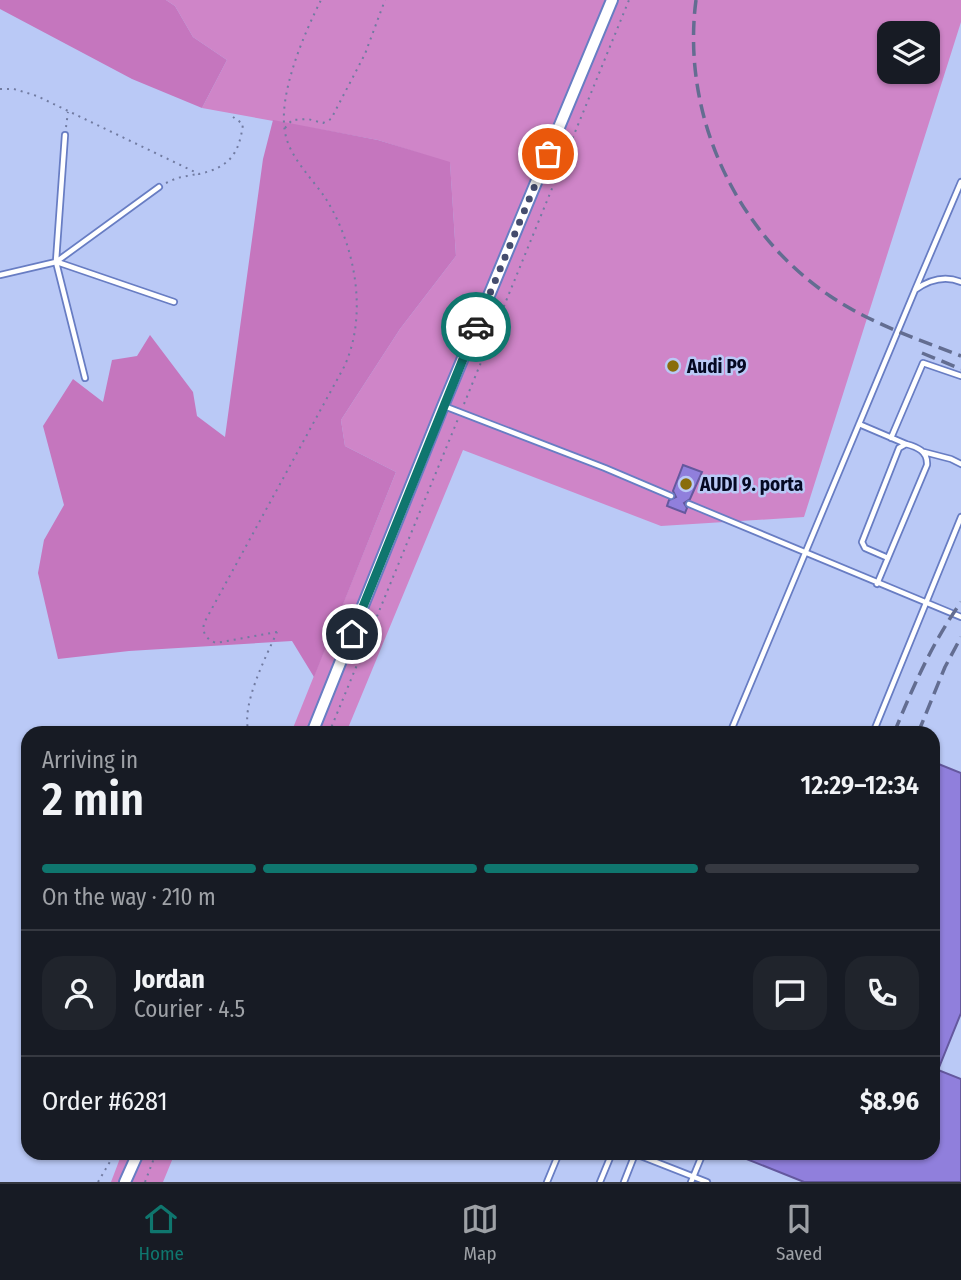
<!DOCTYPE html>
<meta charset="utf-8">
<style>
:root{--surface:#171b24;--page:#20242c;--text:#f1f3f6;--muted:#9ea1a6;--line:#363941;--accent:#0f766e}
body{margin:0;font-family:"Fira Sans Condensed",sans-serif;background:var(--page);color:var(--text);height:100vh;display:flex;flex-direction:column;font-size:26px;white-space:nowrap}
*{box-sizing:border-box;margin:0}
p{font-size:23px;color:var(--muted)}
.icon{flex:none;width:38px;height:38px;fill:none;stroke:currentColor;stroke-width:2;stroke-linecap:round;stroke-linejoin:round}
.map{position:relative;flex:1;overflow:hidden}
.drawer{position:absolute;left:21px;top:726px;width:919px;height:434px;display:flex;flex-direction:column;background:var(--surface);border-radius:21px;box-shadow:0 2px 5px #0004}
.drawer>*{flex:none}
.buttons{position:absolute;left:877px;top:21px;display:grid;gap:14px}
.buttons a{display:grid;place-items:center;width:63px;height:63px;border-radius:14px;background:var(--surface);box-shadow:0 2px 5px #0004;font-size:35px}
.pin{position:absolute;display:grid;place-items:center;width:60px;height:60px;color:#fff;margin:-30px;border:4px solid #fff;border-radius:50%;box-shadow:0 2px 7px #0007}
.courier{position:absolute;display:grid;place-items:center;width:70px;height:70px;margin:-35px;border:5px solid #0f766e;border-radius:50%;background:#fff;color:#222;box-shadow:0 2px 9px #0007}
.head em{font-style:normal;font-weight:600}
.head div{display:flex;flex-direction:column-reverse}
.head{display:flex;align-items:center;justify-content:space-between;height:119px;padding:0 21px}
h1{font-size:46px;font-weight:600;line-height:52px}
.bar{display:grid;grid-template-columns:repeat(4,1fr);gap:10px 7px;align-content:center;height:84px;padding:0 21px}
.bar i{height:9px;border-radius:5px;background:var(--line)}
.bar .on{background:var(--accent)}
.bar p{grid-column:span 4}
.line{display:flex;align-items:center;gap:18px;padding:0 21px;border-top:2px solid var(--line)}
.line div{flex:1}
.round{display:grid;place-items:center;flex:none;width:74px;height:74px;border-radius:21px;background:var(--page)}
.dock{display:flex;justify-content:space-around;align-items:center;height:98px;border-top:2px solid var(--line);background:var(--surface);font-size:19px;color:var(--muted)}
.dock a{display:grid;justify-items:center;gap:4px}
.dock .on{color:var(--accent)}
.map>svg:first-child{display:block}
</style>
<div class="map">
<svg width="961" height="1182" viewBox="0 0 961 1182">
<rect width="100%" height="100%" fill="#bac9f6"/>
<!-- green -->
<path fill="#cf85c8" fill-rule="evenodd" d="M166,0h795v22l-157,495 -143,9 -198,-76 -117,283h-55l105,-261 -51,-26 -4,-26 59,-91 56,-73 -6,-93 -72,-23 -176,-32 25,-48 -34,-23 -18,-31zM889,33h39v39h-39z
M122,1153h53l-12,29h-52z"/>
<!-- forest -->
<path fill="#c576be" d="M0,0h166l9,6 18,31 34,23 -25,48 -70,-29 -132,-70z
M273,120l105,20 72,22 6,94 -56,73 -59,91 4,26 51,26 -82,205 -22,-36 -163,10 -71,8 -20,-86 6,-33 20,-35 -21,-79 30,-47 30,23 9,-42 25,-4 13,-21 43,57 4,24 28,21 38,-278z"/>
<!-- building -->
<path fill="#907fdc" stroke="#64589e" stroke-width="2" d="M683,465l19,7 -12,27 -6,4 3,5 -2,5 -18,-7 2,-6 7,-3 -3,-6z
M936,763l25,10v240l-23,57 23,9v103h-157l-70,-28 199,-1v-381z"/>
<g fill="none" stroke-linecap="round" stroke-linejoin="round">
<!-- service casing -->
<g stroke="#687dc3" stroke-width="8">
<path id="service" d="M56,261l9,-126
M56,262l103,-75
M57,262l117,40
M0,275l56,-13 29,116
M915,290l46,-108
M444,406l161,62 66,28
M859,424l47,20
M891,438l32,-75 38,13
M924,452l27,7 10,5
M689,504l272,113
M877,584l50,-119c1,-14 -10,-18 -21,-21l-7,4 -37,94 3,6 23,10
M730,733l185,-443c14,-10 29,-15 46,-8
M873,733l88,-216
M633,1153l74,29
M547,1182l12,-29
M600,1182l12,-29
M624,1182l11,-28
M691,1182l12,-29"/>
</g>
<!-- tertiary casing -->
<g stroke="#687dc3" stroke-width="14">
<path id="tertiary" d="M312,733l131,-327 169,-406
M125,1182l13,-29"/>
</g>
<!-- path -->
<path stroke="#717ba1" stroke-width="2" stroke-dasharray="2 5" stroke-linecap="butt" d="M0,89h14l23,7 162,78c31,-7 40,-20 44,-50l-10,-7
M66,127l2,-15
M285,128l7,-8 16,-1 15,4 8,-4 34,-65 20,-54
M166,183l11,-5 20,-4
M464,404l165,-404
M277,632l-61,11c-10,-4 -14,-10 -12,-20l140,-256c24,-51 12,-120 -18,-168 -14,-21 -37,-42 -41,-67 -7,-38 19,-98 36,-132
M249,733c-9,-27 17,-76 28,-101
M329,733l129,-314
M98,1182l17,-29
M145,1182l11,-29"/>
<!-- service -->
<use href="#service" stroke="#fff" stroke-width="4.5"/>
<!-- tertiary -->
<use href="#tertiary" stroke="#fff" stroke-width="10"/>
<!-- rail -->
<path stroke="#636d91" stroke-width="3.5" stroke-dasharray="14 7" stroke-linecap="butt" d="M696,0c-15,114 39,232 134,296 40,27 87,43 131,60
M922,353l39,16
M894,733c19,-46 38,-90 67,-131
M918,733l27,-66 16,-30"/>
</g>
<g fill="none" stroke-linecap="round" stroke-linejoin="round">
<!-- done -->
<path stroke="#444c6d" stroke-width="7" stroke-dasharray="0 12.6" d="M476,327l72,-173"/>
<!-- route -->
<path stroke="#0f766e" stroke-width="9" d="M352,634l124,-307"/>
</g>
<!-- markers -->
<g fill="#896d0c" stroke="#bac9f6" stroke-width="2.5">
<circle cx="673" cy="366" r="7"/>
<circle cx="686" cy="484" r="7"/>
</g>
<g text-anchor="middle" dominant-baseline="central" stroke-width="5" stroke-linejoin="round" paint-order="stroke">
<!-- poi labels -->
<g font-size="19" font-weight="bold" fill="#050923" stroke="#bac9f6" text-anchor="start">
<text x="687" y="366">Audi P9</text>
<text x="700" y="484">AUDI 9. porta</text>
</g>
</g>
</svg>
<div class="buttons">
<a><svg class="icon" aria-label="layers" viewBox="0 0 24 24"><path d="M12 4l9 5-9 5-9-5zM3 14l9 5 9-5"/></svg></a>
</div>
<div class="pin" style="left:548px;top:154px;background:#ea580c"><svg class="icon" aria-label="bag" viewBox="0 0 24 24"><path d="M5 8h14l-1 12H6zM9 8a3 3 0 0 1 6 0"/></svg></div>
<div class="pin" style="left:352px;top:634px;background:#1f2937"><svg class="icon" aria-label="home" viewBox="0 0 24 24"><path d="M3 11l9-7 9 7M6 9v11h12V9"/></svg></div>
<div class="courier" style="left:476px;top:327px"><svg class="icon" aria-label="car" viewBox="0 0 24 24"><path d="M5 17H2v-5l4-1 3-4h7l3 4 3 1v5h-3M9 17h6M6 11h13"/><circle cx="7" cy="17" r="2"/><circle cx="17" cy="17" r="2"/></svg></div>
<section class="drawer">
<div class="head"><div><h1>2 min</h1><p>Arriving in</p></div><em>12:29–12:34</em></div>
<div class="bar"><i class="on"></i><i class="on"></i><i class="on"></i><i></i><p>On the way · 210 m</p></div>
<div class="line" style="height:126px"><a class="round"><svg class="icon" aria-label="person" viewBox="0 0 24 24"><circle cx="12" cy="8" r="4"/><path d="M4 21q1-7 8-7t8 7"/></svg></a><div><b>Jordan</b><p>Courier · 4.5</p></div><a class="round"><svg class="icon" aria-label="chat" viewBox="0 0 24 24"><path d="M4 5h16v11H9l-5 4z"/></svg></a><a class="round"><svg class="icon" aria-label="phone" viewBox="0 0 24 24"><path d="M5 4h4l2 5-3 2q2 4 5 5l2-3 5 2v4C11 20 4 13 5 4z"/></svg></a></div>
<div class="line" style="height:91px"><div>Order #6281</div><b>$8.96</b></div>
</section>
</div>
<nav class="dock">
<a class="on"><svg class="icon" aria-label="home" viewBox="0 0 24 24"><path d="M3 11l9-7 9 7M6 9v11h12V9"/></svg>Home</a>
<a><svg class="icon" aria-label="map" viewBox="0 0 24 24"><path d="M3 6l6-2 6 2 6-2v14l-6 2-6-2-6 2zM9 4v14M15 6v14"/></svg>Map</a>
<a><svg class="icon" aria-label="saved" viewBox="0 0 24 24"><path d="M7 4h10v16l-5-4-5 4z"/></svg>Saved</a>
</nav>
